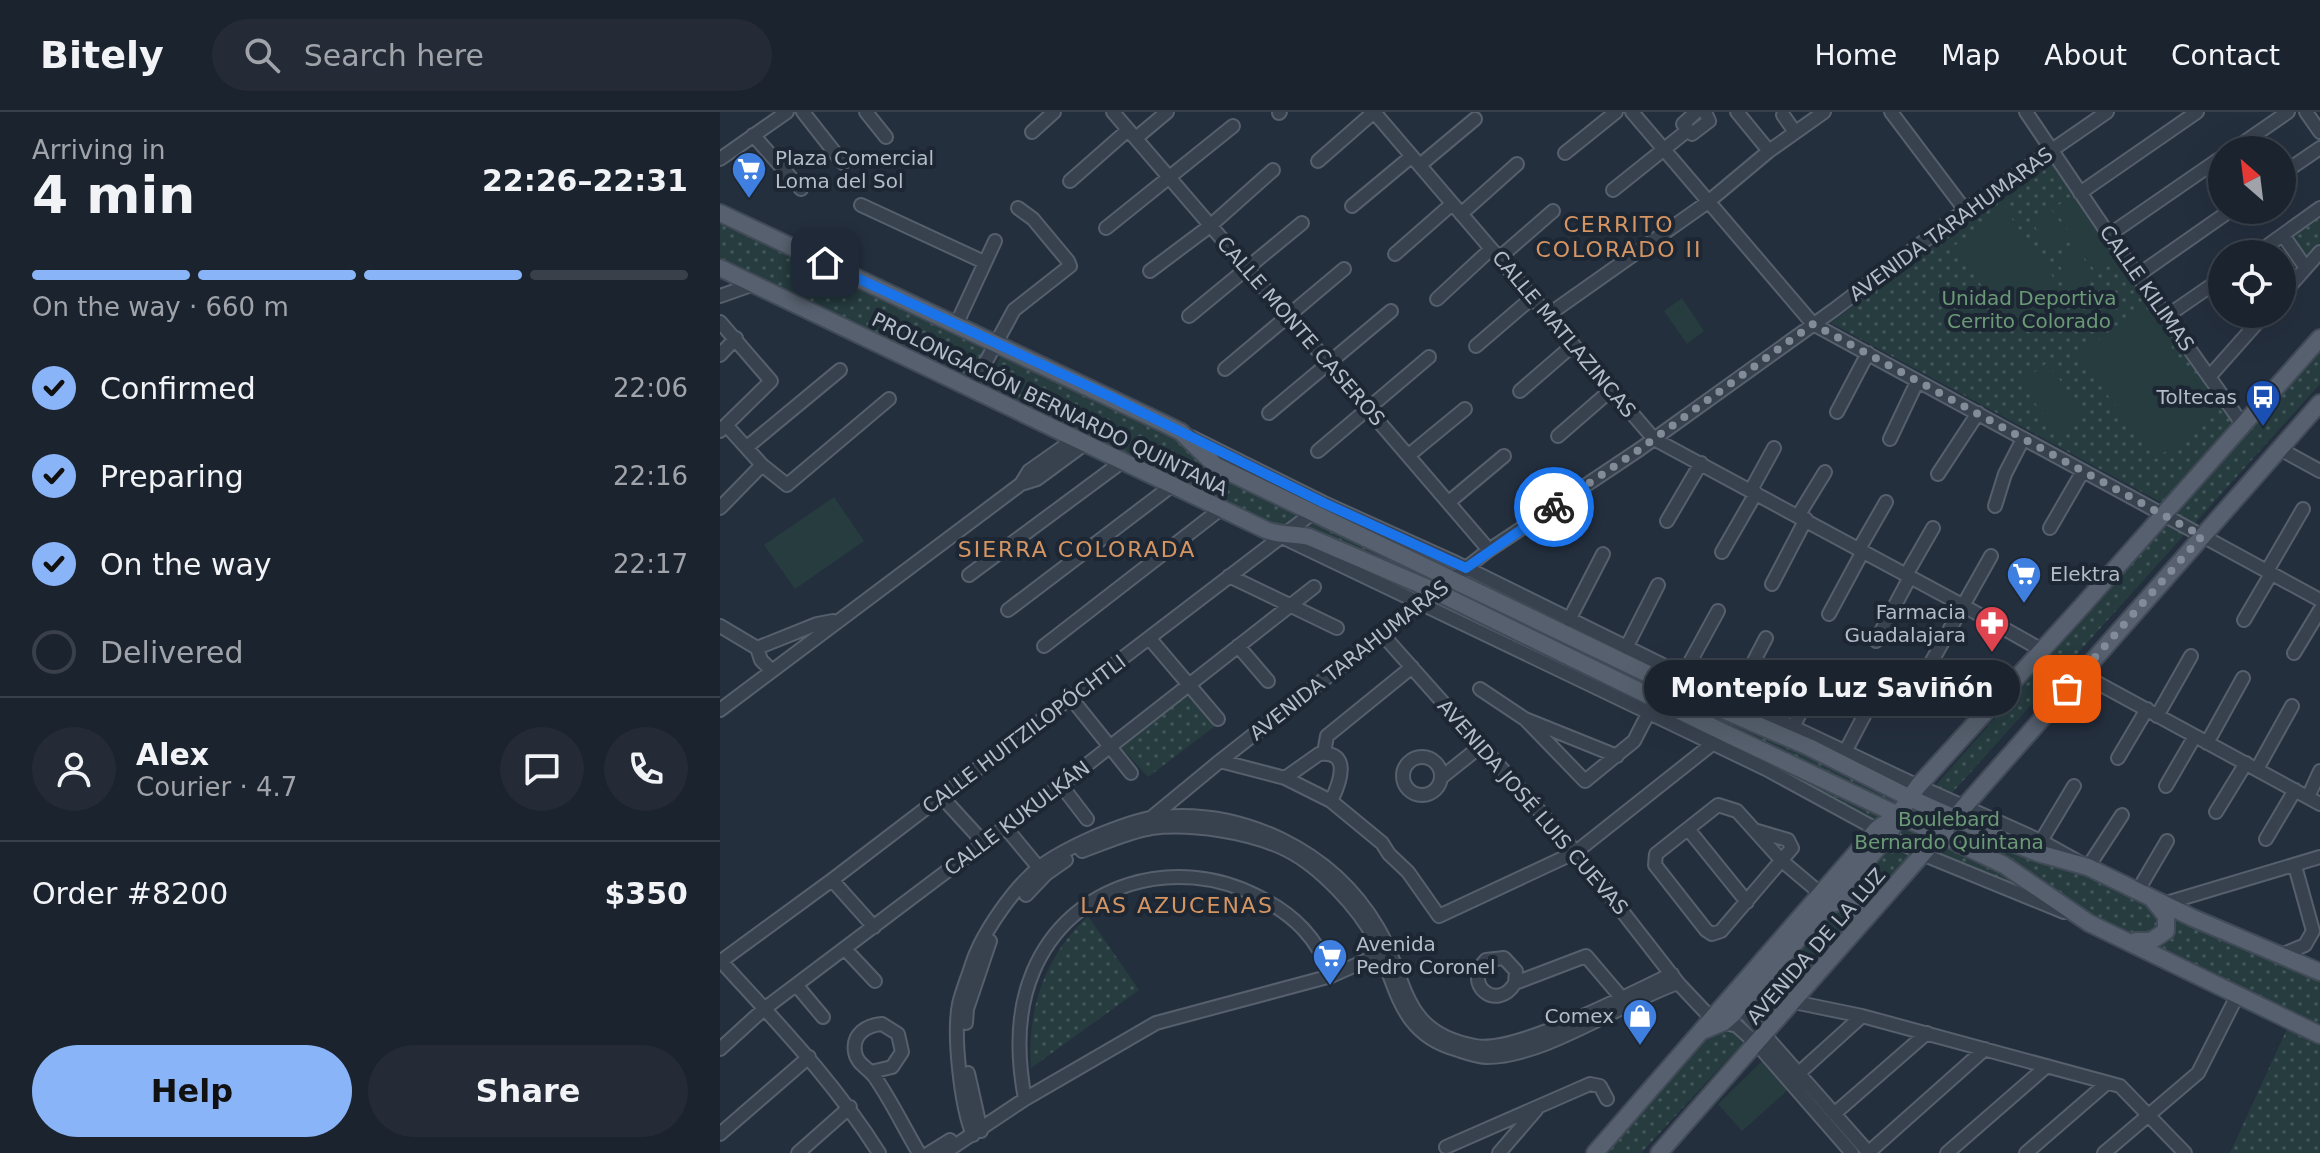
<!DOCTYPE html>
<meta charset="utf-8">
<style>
:root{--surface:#1b232e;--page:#242b36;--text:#f1f3f6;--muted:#a0a4aa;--line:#39404a;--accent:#8ab4f8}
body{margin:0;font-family:"DejaVu Sans",sans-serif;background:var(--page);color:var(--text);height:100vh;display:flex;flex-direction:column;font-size:30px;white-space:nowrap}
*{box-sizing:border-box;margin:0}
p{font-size:26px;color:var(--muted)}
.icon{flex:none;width:44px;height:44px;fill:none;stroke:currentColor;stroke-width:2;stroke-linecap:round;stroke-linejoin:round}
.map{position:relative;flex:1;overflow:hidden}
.details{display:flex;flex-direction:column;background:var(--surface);width:720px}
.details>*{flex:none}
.needle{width:52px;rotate:332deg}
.buttons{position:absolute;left:1488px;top:24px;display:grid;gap:16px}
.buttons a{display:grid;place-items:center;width:88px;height:88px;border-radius:50%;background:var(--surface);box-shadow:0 8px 32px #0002,0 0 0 2px var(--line);font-size:40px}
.pin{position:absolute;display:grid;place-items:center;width:68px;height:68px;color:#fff;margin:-34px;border-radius:16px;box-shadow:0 4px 12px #0006}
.courier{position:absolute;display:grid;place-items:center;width:80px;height:80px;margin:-40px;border:6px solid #1a73e8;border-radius:50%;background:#fff;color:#222;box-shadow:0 2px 10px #0007}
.bubble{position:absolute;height:56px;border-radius:28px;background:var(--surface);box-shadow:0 8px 32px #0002,0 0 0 2px var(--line);font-size:26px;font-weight:700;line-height:56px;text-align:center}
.overview em{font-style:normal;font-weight:700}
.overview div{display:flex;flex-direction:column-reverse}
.overview{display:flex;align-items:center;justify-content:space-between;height:136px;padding:0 32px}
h1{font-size:52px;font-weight:700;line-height:60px}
.bar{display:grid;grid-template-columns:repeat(4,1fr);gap:12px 8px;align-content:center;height:96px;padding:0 32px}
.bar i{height:10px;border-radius:6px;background:var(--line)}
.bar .current{background:var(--accent)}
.bar p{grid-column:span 4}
.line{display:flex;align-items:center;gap:20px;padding:0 32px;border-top:2px solid var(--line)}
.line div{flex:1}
.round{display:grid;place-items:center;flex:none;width:84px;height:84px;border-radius:42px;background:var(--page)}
ol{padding:0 32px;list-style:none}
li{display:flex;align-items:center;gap:24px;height:88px}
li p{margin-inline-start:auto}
li .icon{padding:8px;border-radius:50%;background:var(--accent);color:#111;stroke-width:4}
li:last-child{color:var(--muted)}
li i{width:44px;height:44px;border:4px solid var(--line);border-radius:50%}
.button{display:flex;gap:16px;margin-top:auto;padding:16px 32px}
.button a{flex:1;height:92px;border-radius:48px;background:var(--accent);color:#111;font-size:32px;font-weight:700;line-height:92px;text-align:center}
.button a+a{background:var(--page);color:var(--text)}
header{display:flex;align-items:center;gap:48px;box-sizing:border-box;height:112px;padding:0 40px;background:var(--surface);border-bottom:2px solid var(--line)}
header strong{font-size:38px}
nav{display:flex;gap:44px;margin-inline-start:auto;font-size:28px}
.search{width:560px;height:72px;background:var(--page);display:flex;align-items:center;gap:20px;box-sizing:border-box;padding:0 28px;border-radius:44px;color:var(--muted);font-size:30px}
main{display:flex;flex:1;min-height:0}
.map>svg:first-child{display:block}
</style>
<header>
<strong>Bitely</strong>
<div class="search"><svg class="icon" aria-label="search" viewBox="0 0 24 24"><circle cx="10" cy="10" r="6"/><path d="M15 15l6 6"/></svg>Search here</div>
<nav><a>Home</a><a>Map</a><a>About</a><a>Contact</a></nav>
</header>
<main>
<section class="details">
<div class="overview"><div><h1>4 min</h1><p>Arriving in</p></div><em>22:26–22:31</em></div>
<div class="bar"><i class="current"></i><i class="current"></i><i class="current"></i><i></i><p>On the way · 660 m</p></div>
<ol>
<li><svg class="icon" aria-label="check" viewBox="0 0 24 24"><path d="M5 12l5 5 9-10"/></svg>Confirmed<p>22:06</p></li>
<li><svg class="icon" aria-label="check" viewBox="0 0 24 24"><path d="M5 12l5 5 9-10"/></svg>Preparing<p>22:16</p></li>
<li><svg class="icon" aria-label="check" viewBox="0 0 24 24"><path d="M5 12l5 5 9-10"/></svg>On the way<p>22:17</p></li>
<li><i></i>Delivered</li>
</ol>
<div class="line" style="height:144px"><a class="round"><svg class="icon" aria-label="person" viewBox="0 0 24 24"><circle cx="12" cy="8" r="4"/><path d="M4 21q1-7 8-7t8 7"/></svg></a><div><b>Alex</b><p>Courier · 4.7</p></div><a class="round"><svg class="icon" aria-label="chat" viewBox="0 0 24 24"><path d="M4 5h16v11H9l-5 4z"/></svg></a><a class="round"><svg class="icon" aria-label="phone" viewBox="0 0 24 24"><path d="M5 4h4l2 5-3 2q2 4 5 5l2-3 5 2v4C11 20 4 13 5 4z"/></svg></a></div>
<div class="line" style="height:104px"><div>Order #8200</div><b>$350</b></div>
<div class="button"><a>Help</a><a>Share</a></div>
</section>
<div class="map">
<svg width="1600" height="1041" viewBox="0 0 1600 1041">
<defs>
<pattern id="green-dots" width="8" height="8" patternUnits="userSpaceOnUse" patternTransform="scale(2)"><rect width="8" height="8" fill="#263c3f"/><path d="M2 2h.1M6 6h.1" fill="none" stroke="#435659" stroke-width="1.8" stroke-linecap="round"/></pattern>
</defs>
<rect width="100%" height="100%" fill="#242f3e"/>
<!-- green -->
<path fill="url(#green-dots)" d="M1336,50l182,259 -74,83 -333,-181 69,-53z
M1600,101v29l-17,18 -17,-24z
M0,110l266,128 -15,30 -251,-122z
M1600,238v34l-368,409 291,151 77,33v176h-90l63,-137 -99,-50 -278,-110 -275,297h-41l104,-117 28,-12 162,-181 -79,-56 8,-5 -40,-25 -502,-228 -295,-141 15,-33 170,80 749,368z
M469,577l30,34 -71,54 -30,-33z
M368,804l51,74 -108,78c-4,-59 14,-112 57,-152z"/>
<!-- pitch -->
<path fill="#263c3f" d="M1354,83l20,32 -20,13 -20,-32z
M1285,97l62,88 -52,36 -61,-87z
M1332,98l19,31 -20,12 -18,-30z
M1377,118l20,31 -20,13 -20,-31z
M1355,133l20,31 -21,13 -19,-31z
M962,186l22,33 -17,13 -23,-33z
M1422,195l77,105 -64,47 -77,-104z
M1327,251l38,50 -26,21 -39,-51z
M114,385l30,44 -69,48 -31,-44z
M1043,948l26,29 -47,42 -24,-27z"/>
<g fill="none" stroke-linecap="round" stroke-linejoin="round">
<!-- minor casing -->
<g stroke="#565f6c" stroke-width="16">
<path id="minor" d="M83,0l40,51
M146,0l20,25
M393,0l376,438
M654,0l280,327 308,166 80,45
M912,0l181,212 507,276
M976,0l-13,12 9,10 17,-13 -4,-9
M1017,0l32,39
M1171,0l74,98
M1306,0l83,123 134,190
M1586,0l14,20
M559,1l1,-1
M1063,3l12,17
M312,20l22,-20
M33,23l48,54
M416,26l31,-26
M1513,38l55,-38
M845,41l51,-41
M0,47l67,-47
M598,49l56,-49
M700,53l55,-46
M1562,62l38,-26
M350,69l58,-51
M893,78l75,-60
M1360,81l117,-81
M141,93l123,57
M632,94l60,-50
M741,102l56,-50
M386,116l127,-102
M1389,123l113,-78
M1563,123l23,33
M675,142l57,-50
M1536,142l64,-46
M779,146l54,-47
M430,159l60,-45 63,-56
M1418,163l93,-65
M1562,183l38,-43
M0,184l34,-12
M717,187l54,-50
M828,203l160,-113 61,-51 55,-39
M469,204l113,-93
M1447,204l55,-38
M0,210l51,59 -51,50
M236,213l39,-84
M756,234l57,-49
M0,243l16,-17
M505,257l119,-100
M1489,265l56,-63
M251,277l43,-79 56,-44 -2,-5 -35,-42 -15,-11
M800,279l52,-45
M1117,300l31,-59
M549,301l122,-102
M6,313l36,40 25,20 102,-86
M838,324l53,-46
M471,325l133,66 128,58 231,114 235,111 123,55 47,26 34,-52
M1170,327l27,-57
M27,335l93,-77
M1560,337l40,22
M598,339l111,-94
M689,343l56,-46
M1218,362l40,-61
M301,372l16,-5 49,-36
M1031,378l23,-42
M729,390l55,-46
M1275,394l10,-32 18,-35
M0,396l42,-43
M1078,404l27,-44
M947,409l34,-58
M1330,416l33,-57
M560,424l486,233 156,85 142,58
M1139,437l27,-47
M1002,440l34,-59
M1547,459l36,-62
M249,463l154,-114
M1186,463l27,-47
M509,464l108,52
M1052,472l34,-65
M288,498l166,-126
M1109,502l34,-63
M849,508l34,-66
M1524,508l27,-46
M0,514l37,22 4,12 11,11
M662,522l194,218 102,131 34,36 25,7 20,18 95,109
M430,527l68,80
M1156,529l34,-64
M324,534l178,-138
M518,534l30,35
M37,536l60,-24 16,-3
M906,536l32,-63
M1574,541l26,-43
M1208,556l63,-112
M1361,562l239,130
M963,563l35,-64
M760,577l45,30 92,37
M351,586l60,75
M1014,587l32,-61
M0,598l301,-226 8,-13 47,-33
M1437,604l34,-60
M805,607l60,62 49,-40 15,-29
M1073,615l30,-58
M1487,631l36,-65
M1125,640l30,-57
M604,641l3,-17 85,-69
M683 664a19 19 0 1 1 38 0a19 19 0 1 1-38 0Z
M1398,646l29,-49
M500,649l65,17 46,23 51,42 7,11 19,18 31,44 137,-64 140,-111
M1537,657l35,-63
M722,665l39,-31
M565,666l34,-24c34,-4 20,31 12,47
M341,673l26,34
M1446,674l29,-50
M221,684l43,47
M1588,685l12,-26
M1496,700l30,-49
M285,715l34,41
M428,717l3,-11 69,-57 269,-211 151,-101 195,-140 130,-99 142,-98
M968,717l59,73
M1034,718l34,10 4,8 -71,83 -9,3 -6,-4 -51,-65 1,-11 62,-49 19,6 45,50 38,32
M1546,727l29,-49
M1321,729l33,-55
M362,739c22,-8 46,-19 69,-23 40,-5 99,4 136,22 32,16 72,58 88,90 23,47 23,94 83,110 9,3 20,7 29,7 58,0 135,-55 191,-74
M112,768l42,47
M1417,780l30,-51
M306,783l20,-21 20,-14
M1443,792l157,-47
M125,837l30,32
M1561,843l24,-10 8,-14 -18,-65
M0,848c58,64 113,120 159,193
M0,850l112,-82 487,-372
M795,871l1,-12 -12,-13 -18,2c-24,24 11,53 29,23l71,-27 40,47
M77,874l26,31
M1074,890l68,14 258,70 65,67
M1019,894l130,147
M246,911l1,-14 23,-68
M0,937l44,-40 297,-224 253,-198
M151,960l21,-5 10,-15 -4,-18 -16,-10c-15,1 -30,10 -27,28 2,12 12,15 19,24 17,24 30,52 45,77
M248,961l13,58
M1079,961l63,-57
M305,987c-8,-42 -9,-87 8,-127 37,-89 143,-119 226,-75 35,18 59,41 72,79
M1114,1002l93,-81
M0,1022l89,-77
M253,1023c-12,-28 -20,-100 -14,-131 3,-13 9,-27 13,-40 10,-31 43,-78 69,-98 16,-12 35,-21 53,-29 17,-7 39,-16 57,-19 90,-12 181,32 227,110 31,52 21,104 97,118 41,8 156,-53 197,-72
M726,1035l144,-63 10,2 7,13
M78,1041l52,-46
M209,1041l21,-13
M224,1041l81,-54 131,-76 175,-47 54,-24
M779,1041l37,-43
M1148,1041l117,-104
M1227,1041l100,-87
M1306,1041l81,-70
M1384,1041l94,-80 40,-79"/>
</g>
<!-- major casing -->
<g stroke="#414a57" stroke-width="20">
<path id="major" d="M0,101l445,211 16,8 35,34 509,245 84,36 101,51 92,41 36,14 50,14 105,51 127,54
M0,156l546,262c14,6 28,3 43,7l126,54 290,142 279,132 85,58 231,112
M1111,792l18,-4 6,5 2,13 -7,11
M1416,829h15l15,-10v-15l-12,-15
M982,919l22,-9 8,-7 157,-180 9,-20 20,-29 166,-182 236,-266
M875,1041l282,-324 20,-13
M939,1041l661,-750"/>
</g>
<!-- minor -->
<use href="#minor" stroke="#38414e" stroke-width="12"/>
<!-- major -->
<use href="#major" stroke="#56606e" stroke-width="16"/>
</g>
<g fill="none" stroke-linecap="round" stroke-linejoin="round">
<!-- done -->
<path stroke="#828b98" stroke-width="8" stroke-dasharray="0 14.4" d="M834,395l86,-58 173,-125 389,212 -135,153"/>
<!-- route -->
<path stroke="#1a73e8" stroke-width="10" d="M105,151l284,133 215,107 142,65 88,-61"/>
</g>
<!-- icons -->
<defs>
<g id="supermarket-pin" transform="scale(1.8)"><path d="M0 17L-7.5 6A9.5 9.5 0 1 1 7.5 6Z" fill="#3f7fe0" stroke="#1d2633"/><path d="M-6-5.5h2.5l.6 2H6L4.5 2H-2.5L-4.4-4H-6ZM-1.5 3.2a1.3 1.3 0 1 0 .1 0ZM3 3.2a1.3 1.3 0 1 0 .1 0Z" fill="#fff"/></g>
<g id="bus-pin" transform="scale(1.8)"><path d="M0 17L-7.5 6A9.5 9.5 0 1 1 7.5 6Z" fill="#1a4fb4" stroke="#1d2633"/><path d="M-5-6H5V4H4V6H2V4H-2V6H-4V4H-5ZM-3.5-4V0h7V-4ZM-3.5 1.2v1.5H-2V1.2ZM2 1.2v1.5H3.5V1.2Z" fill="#fff"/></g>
<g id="pharmacy-pin" transform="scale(1.8)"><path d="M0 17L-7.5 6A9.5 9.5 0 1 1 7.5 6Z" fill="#e0444e" stroke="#1d2633"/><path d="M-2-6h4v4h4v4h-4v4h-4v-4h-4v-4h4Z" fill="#fff"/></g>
<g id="shop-pin" transform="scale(1.8)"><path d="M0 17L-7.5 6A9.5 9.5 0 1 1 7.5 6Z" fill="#3f7fe0" stroke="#1d2633"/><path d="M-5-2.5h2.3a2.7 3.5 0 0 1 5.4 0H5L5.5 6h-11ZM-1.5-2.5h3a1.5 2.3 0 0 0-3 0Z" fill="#fff"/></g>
</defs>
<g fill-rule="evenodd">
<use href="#supermarket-pin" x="29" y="57"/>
<use href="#bus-pin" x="1543" y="285"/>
<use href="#supermarket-pin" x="1304" y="462"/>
<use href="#pharmacy-pin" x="1272" y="511"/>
<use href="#supermarket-pin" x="610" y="844"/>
<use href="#shop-pin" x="920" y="904"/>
</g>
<g text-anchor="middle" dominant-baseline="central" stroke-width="8" stroke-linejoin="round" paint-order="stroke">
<!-- poi labels -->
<g font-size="20" fill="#b4bcc9" stroke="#1d2633" text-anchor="start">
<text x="55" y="46">Plaza Comercial<tspan x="55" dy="23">Loma del Sol</tspan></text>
<text x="1517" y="285" text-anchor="end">Toltecas</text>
<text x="1330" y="462">Elektra</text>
<text x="1246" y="500" text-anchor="end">Farmacia<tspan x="1246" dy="23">Guadalajara</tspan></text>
<text x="636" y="832">Avenida<tspan x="636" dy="23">Pedro Coronel</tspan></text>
<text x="894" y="904" text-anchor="end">Comex</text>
</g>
<!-- street labels -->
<g font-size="20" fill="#b4bcc9" stroke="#1d2633">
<text transform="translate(1231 112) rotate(-36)">AVENIDA TARAHUMARAS</text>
<text transform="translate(1427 176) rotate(55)">CALLE KILIMAS</text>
<text transform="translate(581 219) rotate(49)">CALLE MONTE CASEROS</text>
<text transform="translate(844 222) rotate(50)">CALLE MATLAZINCAS</text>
<text transform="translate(330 292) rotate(26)">PROLONGACIÓN BERNARDO QUINTANA</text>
<text transform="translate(629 548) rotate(-38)">AVENIDA TARAHUMARAS</text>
<text transform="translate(304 622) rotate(-37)">CALLE HUITZILOPÓCHTLI</text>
<text transform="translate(813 695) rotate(49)">AVENIDA JOSÉ LUIS CUEVAS</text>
<text transform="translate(297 706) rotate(-37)">CALLE KUKULKÁN</text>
<text transform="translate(1096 834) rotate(-49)">AVENIDA DE LA LUZ</text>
</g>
<!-- park labels -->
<g font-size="20" fill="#6b9a76" stroke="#1d2633">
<text x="1309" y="186">Unidad Deportiva<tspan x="1309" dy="23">Cerrito Colorado</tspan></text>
<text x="1229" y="707">Boulebard<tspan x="1229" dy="23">Bernardo Quintana</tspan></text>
</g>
<!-- neighbourhood labels -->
<g font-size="22" letter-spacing="2" fill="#d59563" stroke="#1d2633">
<text x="899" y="112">CERRITO<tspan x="899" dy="25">COLORADO II</tspan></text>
<text x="357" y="437">SIERRA COLORADA</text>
<text x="457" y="793">LAS AZUCENAS</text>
</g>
</g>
</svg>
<div class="buttons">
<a><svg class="needle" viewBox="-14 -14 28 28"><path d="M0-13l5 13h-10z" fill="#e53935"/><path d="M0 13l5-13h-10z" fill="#a0a4aa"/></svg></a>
<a><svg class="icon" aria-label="locate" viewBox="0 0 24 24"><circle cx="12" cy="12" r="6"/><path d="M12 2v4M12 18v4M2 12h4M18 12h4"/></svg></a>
</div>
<div class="pin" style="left:1347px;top:577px;background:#ea580c"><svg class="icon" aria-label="bag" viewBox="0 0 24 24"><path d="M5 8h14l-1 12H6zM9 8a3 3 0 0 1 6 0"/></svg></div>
<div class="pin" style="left:105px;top:151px;background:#1f2937"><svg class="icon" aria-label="home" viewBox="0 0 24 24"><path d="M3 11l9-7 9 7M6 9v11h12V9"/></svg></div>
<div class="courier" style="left:834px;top:395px"><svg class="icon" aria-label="bike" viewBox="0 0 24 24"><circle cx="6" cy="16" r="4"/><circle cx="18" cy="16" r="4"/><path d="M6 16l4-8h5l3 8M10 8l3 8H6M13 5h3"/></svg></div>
<div class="bubble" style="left:924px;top:548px;width:376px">Montepío Luz Saviñón</div>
</div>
</main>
